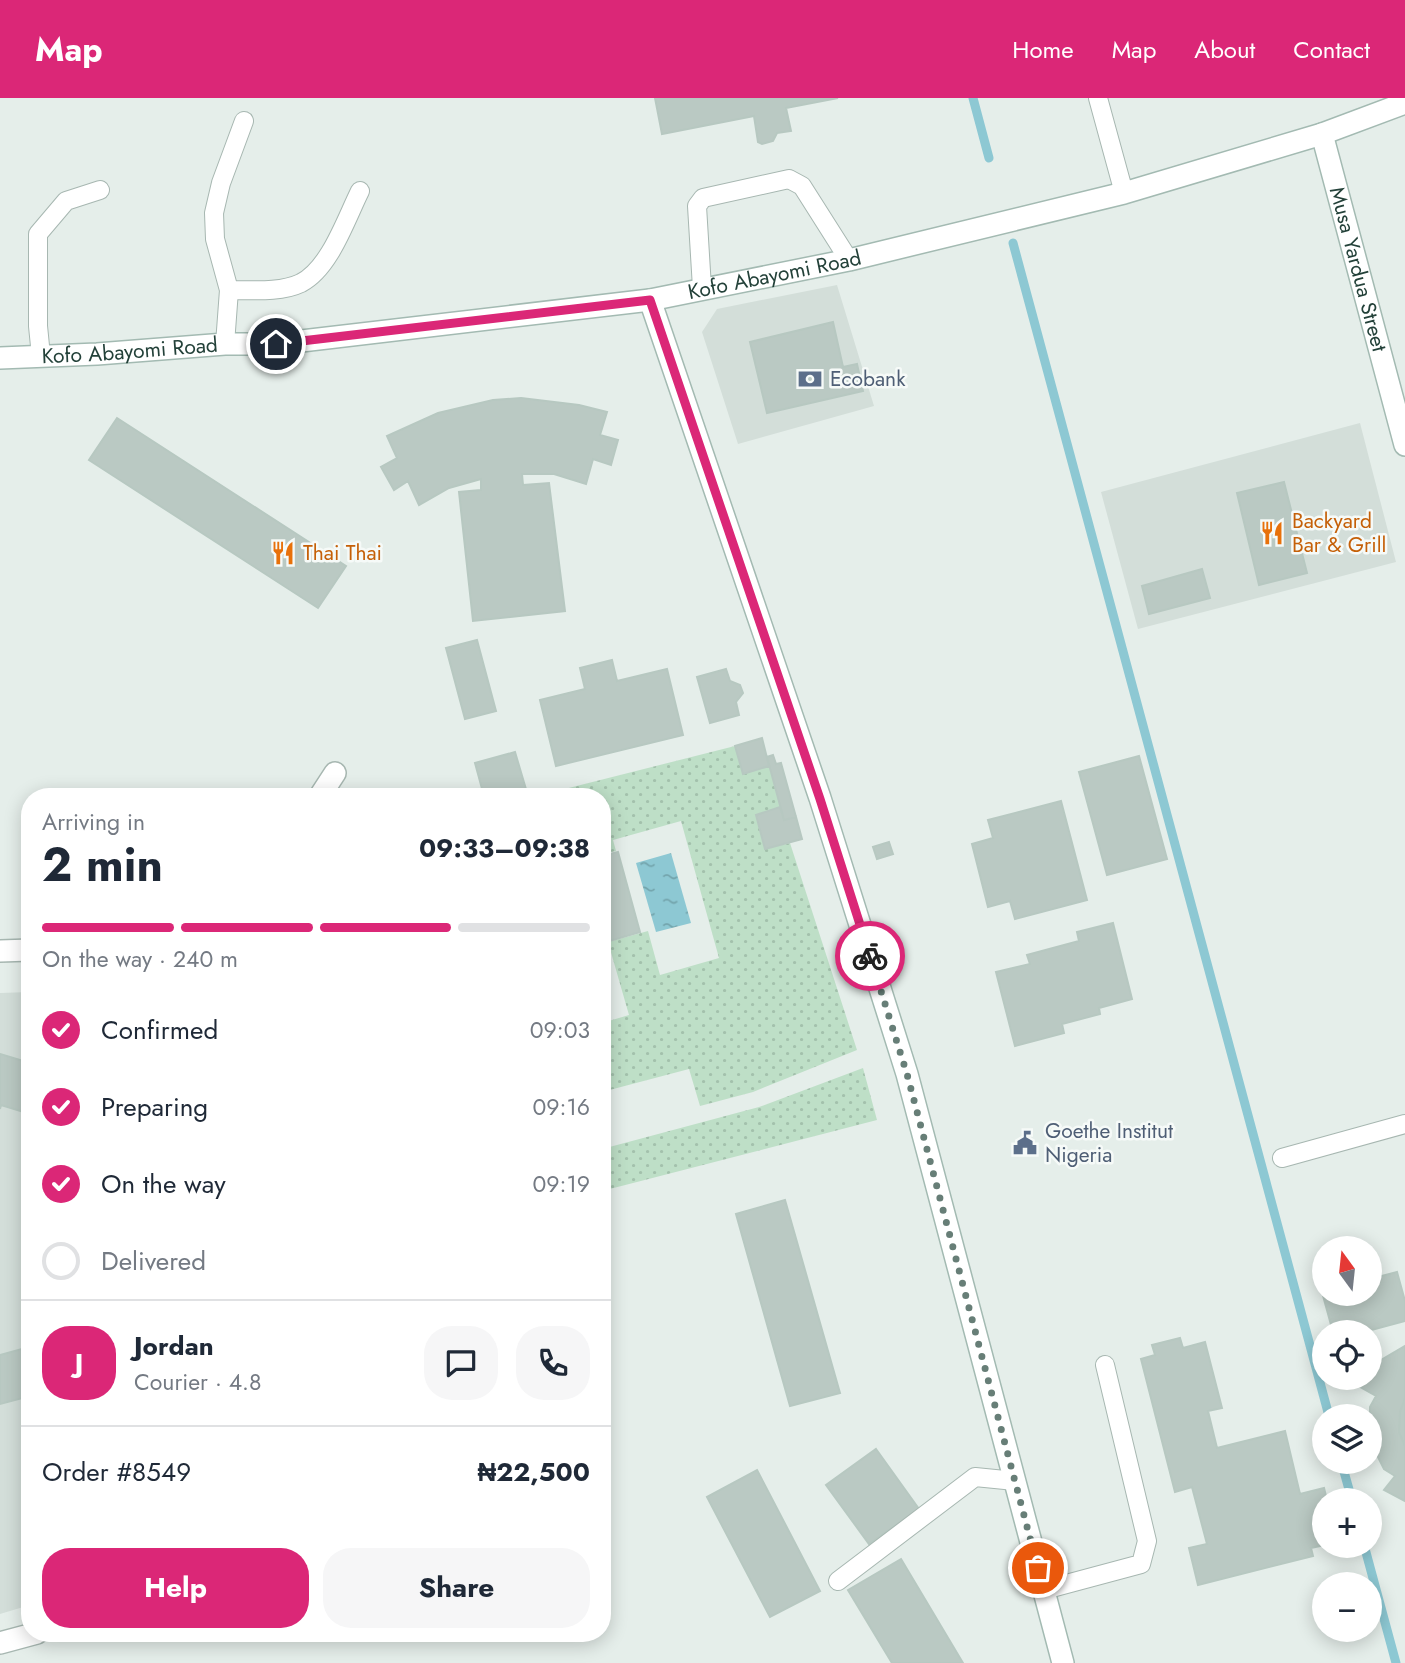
<!DOCTYPE html>
<meta charset="utf-8">
<style>
:root{--surface:#fff;--page:#f6f6f7;--text:#1f2937;--muted:#747a83;--line:#e0e1e3;--accent:#db2777}
body{margin:0;font-family:Jost,sans-serif;background:var(--page);color:var(--text);height:100vh;display:flex;flex-direction:column;font-size:26px;white-space:nowrap}
*{box-sizing:border-box;margin:0}
p{font-size:23px;color:var(--muted)}
.icon{flex:none;width:38px;height:38px;fill:none;stroke:currentColor;stroke-width:2;stroke-linecap:round;stroke-linejoin:round}
.map{position:relative;flex:1;overflow:hidden}
.side{position:absolute;left:21px;top:690px;width:590px;height:854px;display:flex;flex-direction:column;background:var(--surface);border-radius:28px;box-shadow:0 4px 18px #0003}
.side>*{flex:none}
.needle{width:46px;rotate:345deg}
.tools{position:absolute;left:1312px;top:1138px;display:grid;gap:14px}
.tools a{display:grid;place-items:center;width:70px;height:70px;border-radius:50%;background:var(--surface);box-shadow:0 4px 18px #0003;font-size:35px}
.pin{position:absolute;display:grid;place-items:center;width:60px;height:60px;color:#fff;margin:-30px;border:4px solid #fff;border-radius:50%;box-shadow:0 2px 7px #0007}
.courier{position:absolute;display:grid;place-items:center;width:70px;height:70px;margin:-35px;border:5px solid #db2777;border-radius:50%;background:#fff;color:#222;box-shadow:0 2px 9px #0007}
.headline em{font-style:normal;font-weight:700}
.headline div{display:flex;flex-direction:column-reverse}
.headline{display:flex;align-items:center;justify-content:space-between;height:119px;padding:0 21px}
h1{font-size:46px;font-weight:700;line-height:52px}
.bar{display:grid;grid-template-columns:repeat(4,1fr);gap:10px 7px;align-content:center;height:84px;padding:0 21px}
.bar i{height:9px;border-radius:5px;background:var(--line)}
.bar .current{background:var(--accent)}
.bar p{grid-column:span 4}
.line{display:flex;align-items:center;gap:18px;padding:0 21px;border-top:2px solid var(--line)}
.line div{flex:1}
.round{display:grid;place-items:center;flex:none;width:74px;height:74px;border-radius:28px;background:var(--page)}
ol{padding:0 21px;list-style:none}
li{display:flex;align-items:center;gap:21px;height:77px}
li p{margin-inline-start:auto}
li .icon{padding:7px;border-radius:50%;background:var(--accent);color:#fff;stroke-width:4}
li:last-child{color:var(--muted)}
li i{width:38px;height:38px;border:4px solid var(--line);border-radius:50%}
.cta{display:flex;gap:14px;margin-top:auto;padding:14px 21px}
.cta a{flex:1;height:80px;border-radius:28px;background:var(--accent);color:#fff;font-size:28px;font-weight:700;line-height:80px;text-align:center}
.cta a+a{background:var(--page);color:var(--text)}
header{display:flex;align-items:center;gap:42px;box-sizing:border-box;height:98px;padding:0 35px;background:var(--accent);color:#fff}
header strong{font-size:33px}
nav{display:flex;gap:38px;margin-inline-start:auto;font-size:24px}
.map>svg:first-child{display:block}
</style>
<header>
<strong>Map</strong>
<nav><a>Home</a><a>Map</a><a>About</a><a>Contact</a></nav>
</header>
<div class="map">
<svg width="1405" height="1565" viewBox="0 0 1405 1565">
<defs>
<pattern id="grass-dots" width="8" height="8" patternUnits="userSpaceOnUse" patternTransform="scale(1.75)"><rect width="8" height="8" fill="#bedfc7"/><path d="M2 2h.1M6 6h.1" fill="none" stroke="#a3c1ac" stroke-width="1.8" stroke-linecap="round"/></pattern>
<pattern id="water-ripples" width="26" height="14" patternUnits="userSpaceOnUse" patternTransform="scale(1.75)"><rect width="26" height="14" fill="#8dc8d3"/><path d="M2 4q2-2 4 0t4 0M15 11q2-2 4 0t4 0" fill="none" stroke="#73a4ac"/></pattern>
</defs>
<rect width="100%" height="100%" fill="#e5eeea"/>
<!-- built -->
<path fill="#d3ded9" d="M837,187l37,121 -136,38 -36,-112 15,-23z
M1360,325l36,139 -258,67 -37,-137z
M30,894v613l-30,9v-621z"/>
<!-- grass -->
<path fill="url(#grass-dots)" d="M735,648l8,27 26,-7 12,42 -25,7 9,34 25,-6 67,207 -104,42 -53,14 -11,-37 -87,23v-69l27,-8 -21,-73 40,-11 12,44 59,-17 -38,-137 -68,19 3,11 -14,3v-58h-65z
M863,970l14,52 -275,71v-42l157,-42z"/>
<!-- water -->
<path fill="url(#water-ripples)" d="M671,755l20,70 -35,9 -20,-69z"/>
<g fill="none" stroke-linecap="round" stroke-linejoin="round">
<!-- stream -->
<path stroke="#8dc8d3" stroke-width="9" d="M973,0l16,60
M1013,145l316,1173
M1341,1363l11,39
M1364,1447l32,118"/>
</g>
<!-- building -->
<path fill="#bac9c3" stroke="#b7c8c1" stroke-width="2" d="M655,0h183l-52,10 5,23 -14,2 -4,8 -11,3 -4,-2 -4,-26 -92,18z
M833,224l10,45 14,-3 6,27 -96,22 -17,-71z
M521,300l58,7 28,7 -7,23 18,5 -7,25 -18,-6 -7,25 -32,-10h-32l1,11 26,-2 16,128 -92,10 -14,-129 22,-2v-11l-32,9 -30,17 -11,-24 -14,9 -13,-23 16,-9 -10,-22 51,-23 55,-13z
M117,320l229,148 -28,42 -229,-148z
M1284,384l23,91 -48,12 -22,-92z
M1202,471l8,29 -61,16 -7,-28z
M477,542l19,71 -31,8 -19,-71z
M612,562l5,21 50,-12 16,66 -127,31 -16,-66 45,-11 -5,-21z
M726,571l4,12 10,4 3,8 -7,9 3,13 -29,8 -13,-46z
M762,640l7,28 -26,8 -8,-28z
M515,654l13,44h-44l-9,-33z
M773,657l3,9 5,-1 15,54 -12,3 -17,-63z
M1139,658l28,103 -60,16 -28,-103z
M1061,703l26,99 -72,19 -5,-18 -22,6 -16,-63 21,-6 -5,-18z
M780,709l4,13 12,-3 6,22 -37,10 -9,-34z
M889,744l4,12 -16,5 -4,-12z
M618,754l22,80 -34,10 -4,-14v-72z
M1113,825l19,76 -33,9 1,6 -38,10 2,9 -49,13 -19,-74 34,-8 -3,-9 52,-14 -2,-9z
M0,956l30,9v41l-3,9 -26,-8 -1,4z
M785,1102l55,193 -50,13 -54,-192z
M1397,1174l8,29v20l-41,11h-31l-11,-40 48,1v-14z
M1180,1240l3,10 22,-6 17,66 -14,3 9,37 68,-17 15,63 24,-6 3,12h-2v45l-14,3 2,8 -115,29 -9,-37 18,-4 -15,-57 -17,5 -34,-133 14,-4 -3,-10z
M1405,1248v155l-21,-11 11,-14 -11,-7 -14,-28v-34l6,-11 -16,-9 6,-10h4v-5l11,-12z
M29,1249l1,49 -30,8v-49z
M1405,1300v48l-6,-14 1,-20z
M876,1351l43,60 -50,35 -43,-59z
M757,1372l63,121 -50,26 -63,-120z
M901,1461l62,104h-71l-44,-73z"/>
<g fill="none" stroke-linecap="round" stroke-linejoin="round">
<!-- lane casing -->
<g stroke="#a7b7b1" stroke-width="20">
<path id="lane" d="M1098,0l26,95
M702,190l-5,-82 6,-8 86,-19 13,7 47,74
M229,192c23,0 51,3 72,-7 29,-15 45,-64 59,-92
M225,246l4,-54 -14,-51 -1,-26 7,-30 23,-62
M41,258l-3,-30v-92l28,-33 34,-11
M1282,1060l123,-34
M838,1483l137,-104 40,4
M1044,1492l97,-26 6,-23 -42,-176"/>
</g>
<!-- street casing -->
<g stroke="#a7b7b1" stroke-width="24">
<path id="street" d="M320,698l15,-23
M0,853l30,-1
M0,1545l37,-10"/>
</g>
<!-- secondary casing -->
<g stroke="#a3bab2" stroke-width="24">
<g id="secondary">
<path id="s1" d="M1322,36l83,311"/>
<path d="M650,202l170,498 87,276 156,589"/>
<path id="s2" d="M0,260l97,-4 128,-10h51l374,-44 199,-40 275,-67 198,-59 83,-31"/>
</g>
</g>
<!-- lane -->
<use href="#lane" stroke="#fff" stroke-width="18"/>
<!-- street -->
<use href="#street" stroke="#fff" stroke-width="21"/>
<!-- secondary -->
<use href="#secondary" stroke="#fff" stroke-width="21"/>
</g>
<g fill="none" stroke-linecap="round" stroke-linejoin="round">
<!-- done -->
<path stroke="#677e77" stroke-width="7" stroke-dasharray="0 12.6" d="M870,858l37,118 131,494"/>
<!-- route -->
<path stroke="#db2777" stroke-width="9" d="M276,246l374,-44 170,499 50,157"/>
</g>
<!-- icons -->
<defs>
<g id="bank-bare" transform="scale(1.89)"><path d="M-6-4H6V4H-6ZM0-2.3a2.3 2.3 0 1 0 0 4.6a2.3 2.3 0 1 0 0-4.6Z" fill="#5c6f8a" stroke="#f6faf8" stroke-width="2.5" paint-order="stroke"/></g>
<g id="restaurant-bare" transform="scale(1.89)"><path d="M-5-6h1v4h1v-4h1v4h1v-4h1v5L-1.5 .5V6h-2V.5L-5-1ZM5-6V6H3V1.5H1.5Q1.5-4 5-6Z" fill="#e8710a" stroke="#f6faf8" stroke-width="2.5" paint-order="stroke"/></g>
<g id="civic-bare" transform="scale(1.89)"><path d="M-.6-6.5H3V-4.5H.6V-3L4-1V1h2V6H-6V1h2V-1L-.6-3ZM-1.2 2.5V6h2.4V2.5Z" fill="#5c6f8a" stroke="#f6faf8" stroke-width="2.5" paint-order="stroke"/></g>
</defs>
<g fill-rule="evenodd">
<use href="#bank-bare" x="810" y="281"/>
<use href="#restaurant-bare" x="1272" y="435"/>
<use href="#restaurant-bare" x="283" y="455"/>
<use href="#civic-bare" x="1025" y="1045"/>
</g>
<g text-anchor="middle" dominant-baseline="central" stroke-width="5" stroke-linejoin="round" paint-order="stroke">
<!-- street labels -->
<g font-size="21" fill="#234139" stroke="#f6faf8">
<text stroke="none"><textPath href="#s1" startOffset="140">Musa Yardua Street</textPath></text>
<text stroke="none"><textPath href="#s2" startOffset="780">Kofo Abayomi Road</textPath></text>
<text stroke="none"><textPath href="#s2" startOffset="130">Kofo Abayomi Road</textPath></text>
</g>
<!-- service labels -->
<g font-size="21" fill="#4e5e75" stroke="#f6faf8" text-anchor="start">
<text x="830" y="281">Ecobank</text>
<text x="1045" y="1033">Goethe Institut<tspan x="1045" dy="24">Nigeria</tspan></text>
</g>
<!-- food labels -->
<g font-size="21" fill="#c56008" stroke="#f6faf8" text-anchor="start">
<text x="1292" y="423">Backyard<tspan x="1292" dy="24">Bar &amp; Grill</tspan></text>
<text x="303" y="455">Thai Thai</text>
</g>
</g>
</svg>
<div class="tools">
<a><svg class="needle" viewBox="-14 -14 28 28"><path d="M0-13l5 13h-10z" fill="#e53935"/><path d="M0 13l5-13h-10z" fill="#747a83"/></svg></a>
<a><svg class="icon" aria-label="locate" viewBox="0 0 24 24"><circle cx="12" cy="12" r="6"/><path d="M12 2v4M12 18v4M2 12h4M18 12h4"/></svg></a>
<a><svg class="icon" aria-label="layers" viewBox="0 0 24 24"><path d="M12 4l9 5-9 5-9-5zM3 14l9 5 9-5"/></svg></a>
<a>+</a>
<a>−</a>
</div>
<div class="pin" style="left:1038px;top:1470px;background:#ea580c"><svg class="icon" aria-label="bag" viewBox="0 0 24 24"><path d="M5 8h14l-1 12H6zM9 8a3 3 0 0 1 6 0"/></svg></div>
<div class="pin" style="left:276px;top:246px;background:#1f2937"><svg class="icon" aria-label="home" viewBox="0 0 24 24"><path d="M3 11l9-7 9 7M6 9v11h12V9"/></svg></div>
<div class="courier" style="left:870px;top:858px"><svg class="icon" aria-label="bike" viewBox="0 0 24 24"><circle cx="6" cy="16" r="4"/><circle cx="18" cy="16" r="4"/><path d="M6 16l4-8h5l3 8M10 8l3 8H6M13 5h3"/></svg></div>
<section class="side">
<div class="headline"><div><h1>2 min</h1><p>Arriving in</p></div><em>09:33–09:38</em></div>
<div class="bar"><i class="current"></i><i class="current"></i><i class="current"></i><i></i><p>On the way · 240 m</p></div>
<ol>
<li><svg class="icon" aria-label="check" viewBox="0 0 24 24"><path d="M5 12l5 5 9-10"/></svg>Confirmed<p>09:03</p></li>
<li><svg class="icon" aria-label="check" viewBox="0 0 24 24"><path d="M5 12l5 5 9-10"/></svg>Preparing<p>09:16</p></li>
<li><svg class="icon" aria-label="check" viewBox="0 0 24 24"><path d="M5 12l5 5 9-10"/></svg>On the way<p>09:19</p></li>
<li><i></i>Delivered</li>
</ol>
<div class="line" style="height:126px"><b class="round" style="background:var(--accent);color:#fff">J</b><div><b>Jordan</b><p>Courier · 4.8</p></div><a class="round"><svg class="icon" aria-label="chat" viewBox="0 0 24 24"><path d="M4 5h16v11H9l-5 4z"/></svg></a><a class="round"><svg class="icon" aria-label="phone" viewBox="0 0 24 24"><path d="M5 4h4l2 5-3 2q2 4 5 5l2-3 5 2v4C11 20 4 13 5 4z"/></svg></a></div>
<div class="line" style="height:91px"><div>Order #8549</div><b>₦22,500</b></div>
<div class="cta"><a>Help</a><a>Share</a></div>
</section>
</div>
